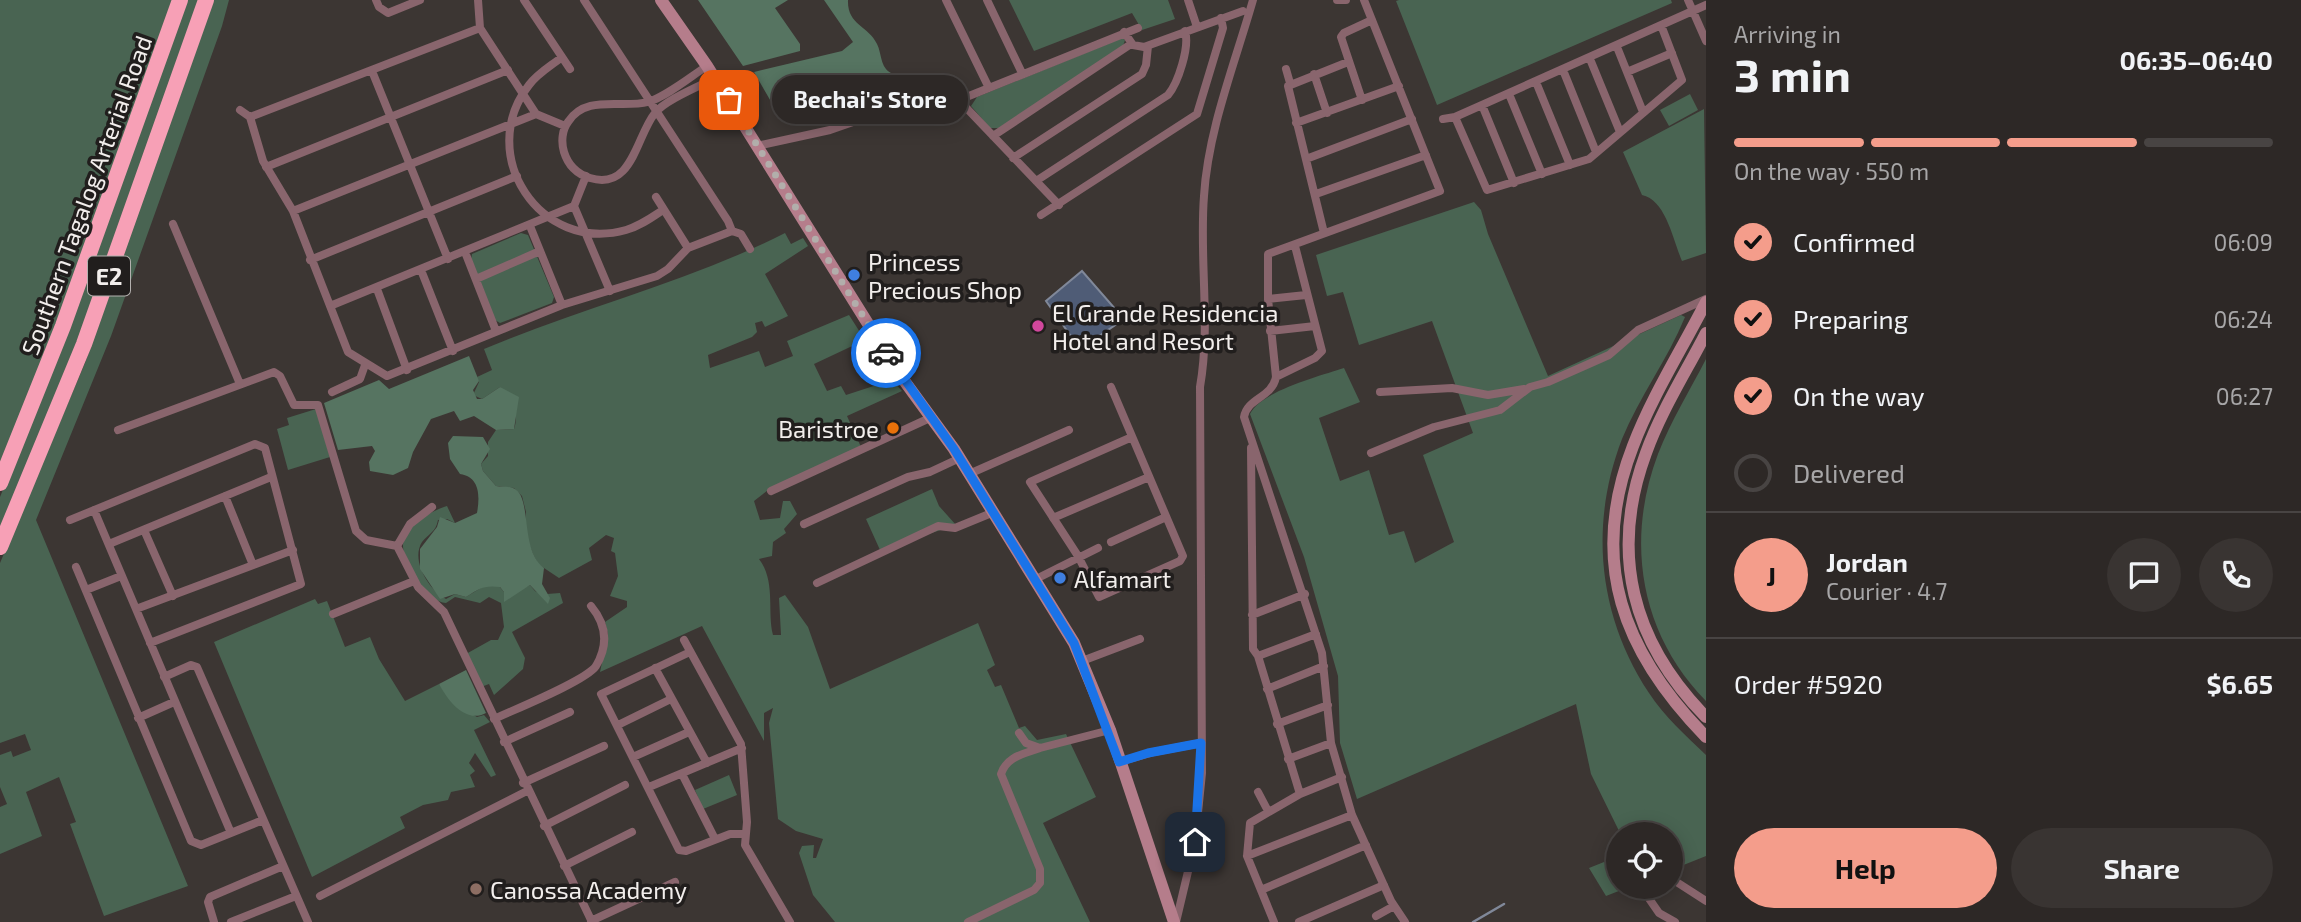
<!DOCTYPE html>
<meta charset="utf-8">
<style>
:root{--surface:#2d2826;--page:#393432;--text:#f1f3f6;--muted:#a7a6a7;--line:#484443;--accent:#f49d8b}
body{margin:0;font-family:"Exo 2",sans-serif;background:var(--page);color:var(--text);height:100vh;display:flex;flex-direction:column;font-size:26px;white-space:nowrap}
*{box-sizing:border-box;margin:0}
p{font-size:23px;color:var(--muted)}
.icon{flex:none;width:38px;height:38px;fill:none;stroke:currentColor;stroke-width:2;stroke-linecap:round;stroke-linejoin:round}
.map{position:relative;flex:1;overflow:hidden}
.side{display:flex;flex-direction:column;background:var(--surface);width:595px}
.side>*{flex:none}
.controls{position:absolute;left:1606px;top:822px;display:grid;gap:14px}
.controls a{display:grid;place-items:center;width:77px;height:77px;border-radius:50%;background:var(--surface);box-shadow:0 4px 18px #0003,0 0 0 2px var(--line);font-size:35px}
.pin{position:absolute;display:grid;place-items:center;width:60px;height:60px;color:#fff;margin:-30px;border-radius:14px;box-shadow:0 4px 10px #0006}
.courier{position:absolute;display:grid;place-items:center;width:70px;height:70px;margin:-35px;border:5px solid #1a73e8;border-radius:50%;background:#fff;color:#222;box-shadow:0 2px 9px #0007}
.bubble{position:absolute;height:49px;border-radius:24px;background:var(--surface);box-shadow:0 4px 18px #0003,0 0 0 2px var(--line);font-size:23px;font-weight:700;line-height:49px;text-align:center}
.head em{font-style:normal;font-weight:700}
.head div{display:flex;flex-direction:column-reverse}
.head{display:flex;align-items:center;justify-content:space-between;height:119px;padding:0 28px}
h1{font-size:46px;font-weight:700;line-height:52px}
.bar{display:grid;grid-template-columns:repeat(4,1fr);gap:10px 7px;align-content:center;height:84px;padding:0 28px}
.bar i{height:9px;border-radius:5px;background:var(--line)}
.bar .on{background:var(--accent)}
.bar p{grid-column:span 4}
.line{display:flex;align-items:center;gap:18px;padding:0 28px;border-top:2px solid var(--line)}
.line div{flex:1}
.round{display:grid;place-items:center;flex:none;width:74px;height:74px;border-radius:37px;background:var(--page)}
ol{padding:0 28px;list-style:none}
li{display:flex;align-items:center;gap:21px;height:77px}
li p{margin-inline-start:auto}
li .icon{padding:7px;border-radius:50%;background:var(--accent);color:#111;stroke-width:4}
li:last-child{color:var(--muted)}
li i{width:38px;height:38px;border:4px solid var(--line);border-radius:50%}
.cta{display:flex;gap:14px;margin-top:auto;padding:14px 28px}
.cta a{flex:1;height:80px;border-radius:42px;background:var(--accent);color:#111;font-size:28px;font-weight:700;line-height:80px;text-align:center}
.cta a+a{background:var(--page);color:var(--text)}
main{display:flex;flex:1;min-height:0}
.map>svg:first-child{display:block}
</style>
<main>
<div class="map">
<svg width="1706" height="922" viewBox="0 0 1706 922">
<rect width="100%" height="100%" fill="#3c3633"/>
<!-- green -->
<path fill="#496452" d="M0,0h175l-117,324 -58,145z
M185,0h17l-122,343 -80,193v-39l68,-170z
M213,0h16l-7,26 -111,310 -75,184 152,366 -84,30 -34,-92 6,-2 -17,-45 -33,15 16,44 -42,18v-47l7,-3 -7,-17v-32l11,-4 2,6 18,-7 -6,-16 -25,9v-180l85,-200z
M1009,0h159l7,19 -33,11 -10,-17 -98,38z
M1399,0h272l1,3 -235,102 -41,-104z
M1122,38l3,2 -2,6 -124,82h-9l-19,-22 6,-9z
M1690,94l8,16 -29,16 -9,-16z
M1704,109l2,144 -24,8c-9,-21 -16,-61 -40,-66l-19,-43z
M1474,202l7,8 7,24 60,142 133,-61 4,2c-17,42 -46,80 -63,122 -33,86 -24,177 27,254 15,23 37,43 57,62v101l-35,14v-35h-50l-30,-61 -15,-70 -219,95 -17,-56 -2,-67 -34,-119 -54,-143c11,-23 70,-38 94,-46l16,34 -41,16 21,63 29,-11 20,65 15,-4 11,32 39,-21 -31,-87 50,-22 -41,-112 -73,24 -16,-53 -16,4 -11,-41z
M521,233l7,2 26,62 -2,6 -52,20 -5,-3 -24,-60 1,-6z
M785,233l6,11 12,-6 5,8 -43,28 23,42 -23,11 -3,-6 -7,2 2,9 -5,5 -44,18 2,13 49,-17 6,16 28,-11 -6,-15 62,-26 16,25 -51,24 13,27 14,-5 5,9 46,-15 10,11 -55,25 14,31 -89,40 -18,14 6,19 20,-2 3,-17h7l7,13 -13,15 2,4 -13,9 -1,14 -13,3c17,22 8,52 14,76h8l-2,-37 6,-3 23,32 22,62 148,-66 17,42 -8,5 8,17 6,-2 18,43 6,-2 12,14 29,-6 30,63 -53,26 47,99h-255l-22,-27 -14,-42 3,-7 12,-1 -1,13h3l7,-19 -27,-8 -18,-12 -9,-96 4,-15 -9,5v28l-62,-115 -102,46 8,-38 -3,-12 22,-15v-6l-17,-5 8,-20 -3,-23 -4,-2 3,-13 -8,-3 -17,13 3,12 -33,18 -21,-14 -5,-10 -8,-21 1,-21 -4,-16 -8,-8 -18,-2 -13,-15 -2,-7 7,-8v-14l8,-12 18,-1c6,-17 -4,-28 -14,-42l-18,12 -9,-4 6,-13 -2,-5 15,-7 -8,-21c99,-42 205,-67 301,-116z
M1706,359v342c-66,-67 -81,-160 -48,-247 13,-33 32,-64 48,-95z
M316,409l14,48 -42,13 -11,-41 12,-4 -2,-7z
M932,489l7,17 17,19 -76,25 -14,-31z
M447,506l8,17 -8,-4 -9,1c-2,12 -10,14 -16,22 -12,19 8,49 24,57l9,-5 11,3 18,-11h15l5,6 18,-3 8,-4 5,6 14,8 -2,-5 13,-1 3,10 -51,29 13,26 -2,11 -29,26 -5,-11 -8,3 -15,-33 25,-14h7l6,-13 -3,-24 -12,-6 -9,6 -25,-6 -9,6c-18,0 -44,-41 -43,-58 1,-20 28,-34 44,-39z
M315,599l3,5 9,-3 18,46 25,-10 9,22 26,42 34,-17 14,19 24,14 7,-2 6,7 -16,8 22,45 -5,2 -16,-24 -6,10 6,8 -5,4 5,12 -24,5 -3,8 -25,5 -23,12 5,11 -93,49 -98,-235z
M729,775l8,20 -34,14 -8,-19z
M1619,856v31h10l-23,9 -17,-28z"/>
<!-- forest -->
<path fill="#567461" d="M698,0h90l-13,8 25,36v7l-57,15z
M824,0h24c-1,25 20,25 29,44 5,10 3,23 14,29 13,8 17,0 29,15l-11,5 3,4 -34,12 -10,-15 -32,7 -4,-4 -25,7 2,6 -25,7 -7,-5 -23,-40 88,-21 11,-9z
M469,356l10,25 -6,9 4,9h5l18,-12 19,10 -5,32 -18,1 -22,-14 -14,5 -6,-10 -23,8 -18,33 -5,16 -15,7 -23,-4 -1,-9 6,-11 -3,-5 -34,4 -14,-47 55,-23 10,9z
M453,436l30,1 7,12 -9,15 2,7 13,15c5,1 12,0 17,2 20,7 6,62 31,80l-2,16 8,14 -2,6 -18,-19 -26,17v-10l-4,-5c-17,-2 -21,2 -34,10l-11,-3 -15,5 -20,-30v-20l17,-22 3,-10 15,6 22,-10c3,-17 3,-36 -17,-39l-10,-15 -2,-16z
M466,670l20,43c-20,11 -38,-12 -47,-29z"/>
<!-- water -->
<path fill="#4f5c76" stroke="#808899" stroke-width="2" d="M1082,271l42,48 -44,30 -34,-48z"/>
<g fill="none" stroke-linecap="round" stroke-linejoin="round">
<!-- stream -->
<path stroke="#808899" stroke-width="2.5" d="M1473,922l31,-18"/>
<!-- street -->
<path stroke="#89656d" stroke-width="8" d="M376,0l3,7 9,6 32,-13
M478,0l2,28 56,86 29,12
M524,0l46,69
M584,0l144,221 4,10 9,3 9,15
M946,0l43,88
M987,0l35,73
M1188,0l9,27
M1337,0h9
M1364,0l76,191 -172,63v45l8,78c-4,21 -29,21 -32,40l78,236 9,90 21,72 39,86 14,21
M1688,0l18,41
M1124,32l9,13 11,2 99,-36
M1617,47l26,65
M562,57c-11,9 -24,16 -33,28 -54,69 11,169 97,145 14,-4 25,-12 37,-20
M1590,59l30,73
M707,66c-17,11 -40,30 -59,36 -27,7 -62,-8 -80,20 -6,8 -7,20 -4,30 4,13 13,22 26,26 43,13 46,-42 65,-65 10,-13 45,-27 60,-35
M1286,69l4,14
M1563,70l33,82
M372,71l76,188
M1627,72l45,-19
M1314,74l13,39
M1536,82l34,83
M1509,94l33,80
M959,100l179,-72
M1362,100l-21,-63 3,-4 28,-13
M926,104l20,-10 9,2 104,109
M1482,105l32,78
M240,110l10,7 13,44 30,50 55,141 39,24 175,-71 95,-29 11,-7 20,-21 44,-17
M250,117l230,-89
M1455,117l32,73 102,-31 93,-79 -21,-55
M1443,119l12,-2 251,-112
M1296,123l103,-37
M993,136l138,-92
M757,146l73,-16 49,-17
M1013,158l129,-84 4,-9 2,-19
M1306,159l106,-40
M266,167l242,-97
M586,176l-12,30 36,85
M1036,181l132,-86c10,-12 22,-48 17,-64
M1316,194l110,-39
M656,197l32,51
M293,211l243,-97
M1041,215l156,-101 26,-86 -2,-10
M173,224l67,160
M530,226l32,79
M1324,233l-36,-147 60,-24
M465,252l31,79
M310,260l207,-84
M421,270l32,81
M476,279l64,-28
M377,289l30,81
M1268,299l38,-4
M330,306l244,-100
M1270,331l45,-5
M1276,377l39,-19 7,-7 -27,-105
M1111,387l72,169 -3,5 -81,36 -21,-41 -48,-74 102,-45
M332,392l28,-13 5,-14
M1380,392l72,-4 36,7 36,-6
M118,430l156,-58 6,4 14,29h24l38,126 10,9 31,6 21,41 26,25 148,310
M1251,448l2,201 5,7 42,138
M1371,453l63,-26 66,-17 30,-23 18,-5 61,-27 29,-25 68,-31
M969,474l100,-44
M771,491l161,-74
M225,496l28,69
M94,510l137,323
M1053,518l96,-41
M70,520l185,-76 10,4 36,136 -151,59
M804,524l104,-47 22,-5 30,-14
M144,530l29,66
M1111,542l55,-25
M109,544l162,-67
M397,546l13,-22 22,-17
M76,567l115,274 10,4 62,-25
M1036,579l62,-31
M817,583l121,-57 17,2 39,-16
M86,590l35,-14
M136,609l157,-59
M333,614l81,-33
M1252,615l53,-21
M684,640l57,104 6,78 -2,23 45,77
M690,652l-89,42 78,156 7,1 44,-17h15
M1258,656l58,-22
M1082,661l58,-22
M655,668l52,95
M164,677l27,-12 6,2 111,255
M1267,689l57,-23
M138,718l36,-16
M494,719c19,-9 92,-38 102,-53 13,-22 10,-42 -5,-60
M1277,724l51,-19
M618,725l53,-26
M1019,733l7,10 14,5 70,-18
M504,742l66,-30
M633,757l56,-25
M1288,759l43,-16
M1119,762l35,-10 47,-9
M682,774l33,65
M523,783l81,-37
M649,787l93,-39
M1258,792l10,19
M544,826l81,-41
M1247,856l105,-41
M564,866l68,-34
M1675,881l31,20
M1641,887l18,26 16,9
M1261,890l105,-45
M320,896l207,-105
M1376,916l18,-10
M591,921l84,-39
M214,922l-6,-20 2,-5 73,-31
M231,922l65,-26
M968,922l66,-32 6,-7v-14l-39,-95c6,-18 23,-20 39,-26
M1176,922l19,-80 7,-69 -2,-386c11,-63 -1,-128 4,-191 4,-66 31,-133 49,-196
M1274,922l-27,-66 3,-33 50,-29 42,-17
M1299,922l85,-37"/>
<!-- secondary -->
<path stroke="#b57d8b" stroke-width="12" d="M661,0l46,66 193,309 54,74 120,194 36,87 64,192
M1706,302c-24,47 -54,94 -73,144 -45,116 -10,206 73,291
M1706,333c-20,39 -45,78 -60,120 -37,100 -14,189 60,264"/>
<!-- highway -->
<path stroke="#f7a0b6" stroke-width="16" d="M0,483l63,-157 117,-326
M0,547l84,-203 122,-344"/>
</g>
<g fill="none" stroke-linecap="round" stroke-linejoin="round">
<!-- done -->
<path stroke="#b2aeab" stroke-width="7" stroke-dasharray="0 12.6" d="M729,100l157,253"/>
<!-- route -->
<path stroke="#1a73e8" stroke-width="9" d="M886,353l68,96 120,194 45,119 29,-9 53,-10 -6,99"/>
</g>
<!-- markers -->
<g fill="#3f7fe0" stroke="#211e1d" stroke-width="2.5">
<circle cx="854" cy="275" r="7"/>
<circle cx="1060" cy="578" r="7"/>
</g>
<circle fill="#d1479c" stroke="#211e1d" stroke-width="2.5" cx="1038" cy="326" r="7"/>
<circle fill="#e8710a" stroke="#211e1d" stroke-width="2.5" cx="893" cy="428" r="7"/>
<circle fill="#8d6e63" stroke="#211e1d" stroke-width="2.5" cx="476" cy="889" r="7"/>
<g text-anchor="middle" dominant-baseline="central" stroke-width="7" stroke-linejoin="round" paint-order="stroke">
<!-- shield labels -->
<rect fill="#211e1d" stroke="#b3b0ae" stroke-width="2" x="88" y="256.5" width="42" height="39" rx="5"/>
<g font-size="23" font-weight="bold" fill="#f2eeec">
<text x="109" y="276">E2</text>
</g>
<!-- street labels -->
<g font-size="24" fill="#f2eeec" stroke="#211e1d">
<text transform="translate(86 195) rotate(-70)">Southern Tagalog Arterial Road</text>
</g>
<!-- poi labels -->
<g font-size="24" fill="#f2eeec" stroke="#211e1d" text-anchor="start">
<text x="868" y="261">Princess<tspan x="868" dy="28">Precious Shop</tspan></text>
<text x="1052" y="312">El Grande Residencia<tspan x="1052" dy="28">Hotel and Resort</tspan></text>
<text x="879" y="428" text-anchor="end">Baristroe</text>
<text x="1074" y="578">Alfamart</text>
<text x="490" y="889">Canossa Academy</text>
</g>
</g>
</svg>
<div class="controls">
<a><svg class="icon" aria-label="locate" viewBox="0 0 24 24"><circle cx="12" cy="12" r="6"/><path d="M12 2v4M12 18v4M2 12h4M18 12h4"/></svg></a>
</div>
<div class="pin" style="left:729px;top:100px;background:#ea580c"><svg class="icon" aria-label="bag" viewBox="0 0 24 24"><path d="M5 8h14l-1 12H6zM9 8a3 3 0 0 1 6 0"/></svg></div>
<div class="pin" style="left:1195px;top:842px;background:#1f2937"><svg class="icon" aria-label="home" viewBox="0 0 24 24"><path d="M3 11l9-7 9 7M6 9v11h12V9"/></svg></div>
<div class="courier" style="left:886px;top:353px"><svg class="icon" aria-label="car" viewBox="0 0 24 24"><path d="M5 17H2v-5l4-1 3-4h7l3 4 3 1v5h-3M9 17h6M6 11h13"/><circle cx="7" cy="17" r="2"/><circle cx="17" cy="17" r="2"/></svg></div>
<div class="bubble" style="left:772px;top:75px;width:196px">Bechai's Store</div>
</div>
<section class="side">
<div class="head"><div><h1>3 min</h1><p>Arriving in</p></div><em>06:35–06:40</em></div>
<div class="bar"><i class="on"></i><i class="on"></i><i class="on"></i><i></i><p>On the way · 550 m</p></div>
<ol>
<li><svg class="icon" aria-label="check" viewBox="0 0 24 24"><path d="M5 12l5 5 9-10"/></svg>Confirmed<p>06:09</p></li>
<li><svg class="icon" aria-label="check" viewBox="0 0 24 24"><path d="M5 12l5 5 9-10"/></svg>Preparing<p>06:24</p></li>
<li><svg class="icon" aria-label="check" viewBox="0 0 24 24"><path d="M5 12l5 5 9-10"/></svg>On the way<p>06:27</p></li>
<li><i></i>Delivered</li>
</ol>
<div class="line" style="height:126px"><b class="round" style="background:var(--accent);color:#111">J</b><div><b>Jordan</b><p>Courier · 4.7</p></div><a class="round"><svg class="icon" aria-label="chat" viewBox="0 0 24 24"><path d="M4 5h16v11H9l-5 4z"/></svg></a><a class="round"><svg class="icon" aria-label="phone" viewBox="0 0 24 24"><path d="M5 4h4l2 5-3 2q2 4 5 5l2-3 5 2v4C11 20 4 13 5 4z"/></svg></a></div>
<div class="line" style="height:91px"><div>Order #5920</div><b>$6.65</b></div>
<div class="cta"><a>Help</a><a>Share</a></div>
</section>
</main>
